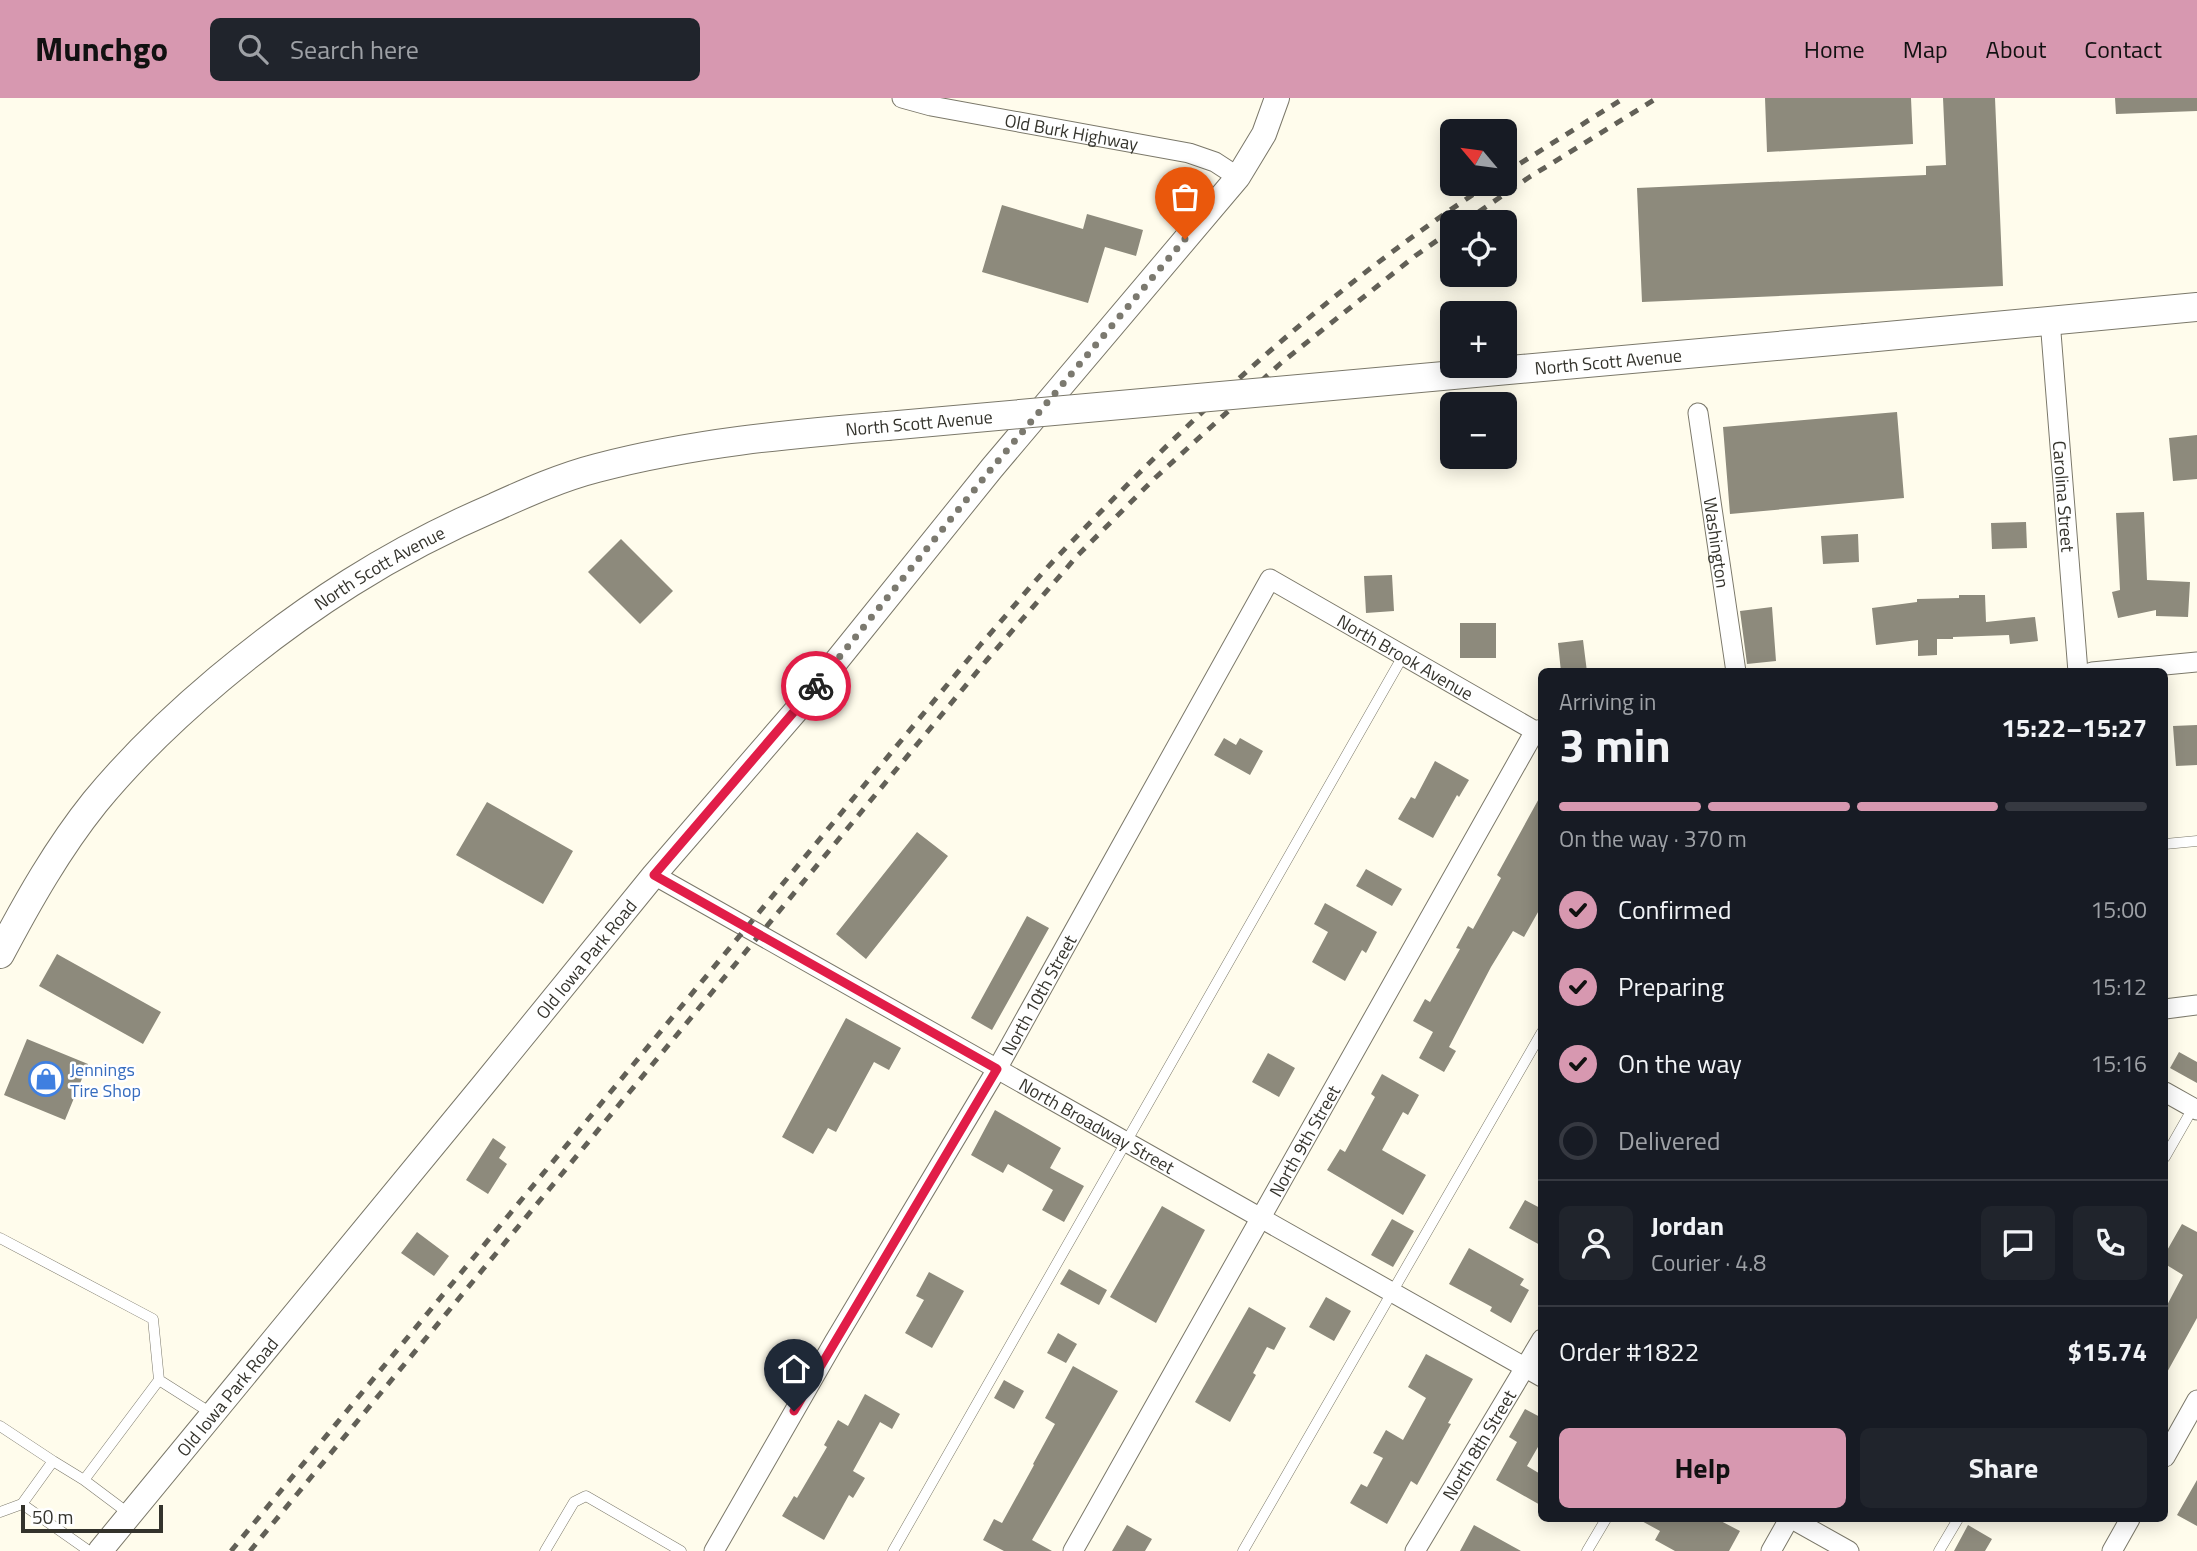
<!DOCTYPE html>
<meta charset="utf-8">
<style>
:root{--surface:#171b24;--page:#20242c;--text:#f1f3f6;--muted:#9ea1a6;--line:#363941;--accent:#d798b0}
body{margin:0;font-family:"Titillium Web",sans-serif;background:var(--page);color:var(--text);height:100vh;display:flex;flex-direction:column;font-size:26px;white-space:nowrap}
*{box-sizing:border-box;margin:0}
p{font-size:23px;color:var(--muted)}
.icon{flex:none;width:38px;height:38px;fill:none;stroke:currentColor;stroke-width:2;stroke-linecap:round;stroke-linejoin:round}
.map{position:relative;flex:1;overflow:hidden}
.side{position:absolute;left:1538px;top:570px;width:630px;height:854px;display:flex;flex-direction:column;background:var(--surface);border-radius:10px;box-shadow:0 4px 18px #0003}
.side>*{flex:none}
.needle{width:46px;rotate:299deg}
.controls{position:absolute;left:1440px;top:21px;display:grid;gap:14px}
.controls a{display:grid;place-items:center;width:77px;height:77px;border-radius:10px;background:var(--surface);box-shadow:0 4px 18px #0003;font-size:35px}
.scale{position:absolute;left:21px;bottom:18px;width:142px;box-sizing:border-box;padding-left:7px;border:4px solid #34332c;border-top:0;font-size:19px;line-height:24px;white-space:nowrap;color:#34332c;-webkit-text-stroke:5px #fff;paint-order:stroke}
.pin{position:absolute;display:grid;place-items:center;width:60px;height:60px;color:#fff;margin:-72px -30px;border-radius:50% 50% 50% 0;rotate:-45deg;box-shadow:0 0 7px #0007}
.pin .icon{rotate:45deg}
.courier{position:absolute;display:grid;place-items:center;width:70px;height:70px;margin:-35px;border:5px solid #e11d48;border-radius:50%;background:#fff;color:#222;box-shadow:0 2px 9px #0007}
.summary em{font-style:normal;font-weight:700}
.summary div{display:flex;flex-direction:column-reverse}
.summary{display:flex;align-items:center;justify-content:space-between;height:119px;padding:0 21px}
h1{font-size:46px;font-weight:700;line-height:52px}
.bar{display:grid;grid-template-columns:repeat(4,1fr);gap:10px 7px;align-content:center;height:84px;padding:0 21px}
.bar i{height:9px;border-radius:5px;background:var(--line)}
.bar .active{background:var(--accent)}
.bar p{grid-column:span 4}
.line{display:flex;align-items:center;gap:18px;padding:0 21px;border-top:2px solid var(--line)}
.line div{flex:1}
.round{display:grid;place-items:center;flex:none;width:74px;height:74px;border-radius:10px;background:var(--page)}
ol{padding:0 21px;list-style:none}
li{display:flex;align-items:center;gap:21px;height:77px}
li p{margin-inline-start:auto}
li .icon{padding:7px;border-radius:50%;background:var(--accent);color:#111;stroke-width:4}
li:last-child{color:var(--muted)}
li i{width:38px;height:38px;border:4px solid var(--line);border-radius:50%}
.button{display:flex;gap:14px;margin-top:auto;padding:14px 21px}
.button a{flex:1;height:80px;border-radius:10px;background:var(--accent);color:#111;font-size:28px;font-weight:700;line-height:80px;text-align:center}
.button a+a{background:var(--page);color:var(--text)}
header{display:flex;align-items:center;gap:42px;box-sizing:border-box;height:98px;padding:0 35px;background:var(--accent);color:#111}
header strong{font-size:33px}
nav{display:flex;gap:38px;margin-inline-start:auto;font-size:24px}
.search{width:490px;height:63px;background:var(--page);display:flex;align-items:center;gap:18px;box-sizing:border-box;padding:0 24px;border-radius:10px;color:var(--muted);font-size:26px}
.map>svg:first-child{display:block}
</style>
<header>
<strong>Munchgo</strong>
<div class="search"><svg class="icon" aria-label="search" viewBox="0 0 24 24"><circle cx="10" cy="10" r="6"/><path d="M15 15l6 6"/></svg>Search here</div>
<nav><a>Home</a><a>Map</a><a>About</a><a>Contact</a></nav>
</header>
<div class="map">
<svg width="2197" height="1453" viewBox="0 0 2197 1453">
<rect width="100%" height="100%" fill="#fffcec"/>
<!-- building -->
<path fill="#8d8a7c" d="M1765,0h146l2,46 -146,8z
M1943,0h52l8,188 -361,16 -5,-114 289,-13v-9l20,-1z
M2115,0h82v13l-81,3z
M1002,107l81,24 4,-15 56,16 -7,26 -31,-9 -17,56 -106,-31z
M1897,314l7,86 -174,16 -7,-87z
M2197,337v44l-24,2 -4,-43z
M2144,414l3,68 43,2 -2,35 -32,-1v-6l-38,8 -6,-26 8,-2 -4,-77z
M2026,424l1,26 -35,1 -1,-26z
M1858,436l1,28 -36,2 -2,-28z
M621,441l52,52 -33,33 -52,-52z
M1392,477l2,36 -28,2 -2,-37z
M1959,497h26l1,27 49,-5 3,24 -28,3 -1,-9 -56,2v2h-16v16l-19,1v-16l-42,5 -4,-37 45,-6v-3l42,-1z
M1772,509l4,54 -29,3 -7,-53z
M1460,525h36v35h-36z
M1583,542l4,32h-26l-3,-29z
M2197,627v40l-21,1 -3,-40z
M1224,640l12,7 4,-7 23,13 -13,24 -36,-20z
M1435,663l34,19 -10,17 -2,-2 -24,43 -35,-19 13,-22 4,2z
M1542,695v112l-18,32 -11,-6 -22,36 -42,80 7,4 -12,21 -25,-14 14,-26 -20,-11 12,-22 5,3 30,-53 -4,-1 12,-22 5,3 28,-51 -4,-3z
M487,704l86,49 -30,53 -87,-49z
M917,734l31,24 -82,103 -30,-25z
M1366,771l36,20 -10,17 -36,-20z
M1325,805l52,29 -11,21 -4,-3 -17,31 -33,-19 16,-30 -14,-8z
M1027,818l22,12 -57,102 -21,-12z
M57,856l104,58 -18,32 -104,-58z
M846,920l55,30 -12,22 -15,-8 -38,70 -8,-4 -15,26 -31,-17z
M27,941l61,25 -23,56 -61,-25z
M2179,954l18,10v21l-27,-15z
M1268,955l27,15 -16,29 -27,-15z
M1382,976l37,21 -11,20 -5,-3 -21,38 44,25 -23,40 -76,-45 13,-21 5,3 30,-55 -4,-3z
M995,1012l66,38 -11,20 34,18 -20,36 -22,-12 11,-20 -45,-26 -5,9 -32,-18z
M493,1040l13,9 -7,11 8,6 -19,30 -22,-14z
M1525,1102l17,9v37l-33,-18z
M1162,1108l43,24 -49,93 -46,-26z
M1392,1121l22,12 -21,36 -22,-12z
M2182,1126l15,8v86l-32,58v-67l18,-34 -18,-11v-10z
M417,1134l32,24 -15,20 -33,-23z
M1469,1150l55,31 -4,6 9,5 -18,33 -21,-12 2,-4 -43,-23z
M1069,1171l38,21 -8,15 -39,-21z
M929,1174l35,19 -32,57 -27,-15 19,-33 -8,-4z
M1326,1199l25,14 -17,30 -25,-14z
M1249,1209l37,21 -12,22 -7,-3 -14,26 3,2 -26,47 -35,-20z
M1058,1235l19,11 -11,19 -19,-10z
M1426,1256l47,25 -25,44 3,1 -34,61 -6,-4 -24,43 -37,-21 11,-19 6,3 16,-29 -10,-5 13,-23 17,10 23,-42 -18,-11z
M1073,1268l45,25 -86,149 20,11h-48l-21,-11 11,-21 8,4 32,-58 -1,-1 22,-40 -10,-6z
M1004,1282l20,11 -10,18 -20,-11z
M865,1296l35,20 -8,15 -12,-7 -27,49 12,7 -12,20 -4,-3 -25,45 -42,-24 12,-20 3,2 30,-51 -3,-2 14,-25 10,6z
M1525,1311l17,9v22l-15,26 15,9v31l-46,-26 21,-38 -8,-5z
M2197,1382v46l-20,-11z
M1638,1421h79l23,12 -11,20h-54l-20,-11 5,-9z
M1127,1427l25,14 -7,12h-33z
M1474,1427l47,26h-61z
M1968,1427l24,14 -7,12h-31z"/>
<g fill="none" stroke-linecap="round" stroke-linejoin="round">
<!-- service casing -->
<g stroke="#7b786a" stroke-width="11">
<path id="service" d="M2165,746l32,-3
M2165,1059l28,-49
M0,1140l153,81 6,61
M0,1328l53,35
M84,1382l44,33
M22,1406l31,-43 31,19 75,-100 52,33
M0,1414l22,-8 67,47
M545,1453l29,-49 12,-6 95,55
M893,1453l510,-895
M1243,1453l299,-519
M1587,1453l19,-32
M1939,1453l19,-32"/>
</g>
<!-- minor casing -->
<g stroke="#7b786a" stroke-width="21">
<g id="minor">
<path id="s1" d="M902,0l29,8 258,47 26,9 23,15"/>
<path id="s2" d="M2050,222l28,352"/>
<path id="s3" d="M1698,315l38,259"/>
<path d="M2092,574l105,-10"/>
<path id="s4" d="M654,777l888,502"/>
<path d="M2165,911l32,-4"/>
<path d="M2165,994l32,18"/>
<path d="M2165,1359l32,-57"/>
<path d="M1792,1421l57,32"/>
<path id="s5" d="M714,1453l120,-209 163,-273 273,-490 272,156"/>
<path id="s6" d="M1073,1453l462,-820 7,-2"/>
<path id="s7" d="M1415,1453l127,-212"/>
<path d="M1771,1453l18,-32"/>
<path d="M2112,1453l18,-32"/>
</g>
</g>
<!-- tertiary casing -->
<g stroke="#7b786a" stroke-width="26">
<g id="tertiary">
<path id="s8" d="M100,1453l384,-467 170,-209 147,-170 191,-237 246,-291 26,-43 13,-36"/>
</g>
</g>
<!-- secondary casing -->
<g stroke="#7b786a" stroke-width="30">
<g id="secondary">
<path d="M1866,240l331,-31"/>
<path id="s9" d="M0,856c28,-53 58,-106 95,-152 37,-45 80,-86 124,-123 86,-72 173,-128 276,-172 33,-15 67,-30 102,-39 95,-25 192,-34 290,-42"/>
</g>
</g>
<!-- service -->
<use href="#service" stroke="#fff" stroke-width="10"/>
<!-- minor -->
<use href="#minor" stroke="#fff" stroke-width="19"/>
<!-- tertiary -->
<use href="#tertiary" stroke="#fff" stroke-width="24"/>
<!-- secondary -->
<use href="#secondary" stroke="#fff" stroke-width="28"/>
<!-- rail -->
<path stroke="#626057" stroke-width="5" stroke-dasharray="9 9" stroke-linecap="butt" d="M1505,75l119,-75
M1464,124l64,-44 129,-80
M231,1453l750,-907c27,-30 52,-62 80,-91 130,-137 270,-266 428,-369
M250,1453l736,-890 92,-106 77,-77 126,-115 134,-107 37,-26"/>
<!-- secondary-bridge casing -->
<g stroke="#7b786a" stroke-width="30" stroke-linecap="butt">
<g id="secondary-bridge">
<path id="s10" d="M887,328l979,-88"/>
</g>
</g>
<!-- secondary-bridge -->
<use href="#secondary-bridge" stroke="#fff" stroke-width="28"/>
</g>
<g fill="none" stroke-linecap="round" stroke-linejoin="round">
<!-- done -->
<path stroke="#7b796f" stroke-width="7" stroke-dasharray="0 12.6" d="M816,588l176,-218 193,-229"/>
<!-- route -->
<path stroke="#e11d48" stroke-width="9" d="M794,1313l203,-342 -343,-194 162,-189"/>
</g>
<!-- icons -->
<defs>
<g id="shop-ring" transform="scale(1.75)"><circle r="9.5" fill="#fff" stroke="#3f7fe0" stroke-width="1.5"/><path d="M-5-2.5h2.3a2.7 3.5 0 0 1 5.4 0H5L5.5 6h-11ZM-1.5-2.5h3a1.5 2.3 0 0 0-3 0Z" fill="#3f7fe0"/></g>
</defs>
<g fill-rule="evenodd">
<use href="#shop-ring" x="46" y="981"/>
</g>
<g text-anchor="middle" dominant-baseline="central" stroke-width="5" stroke-linejoin="round" paint-order="stroke">
<!-- street labels -->
<g font-size="18" fill="#34332c" stroke="#fff">
<text stroke="none"><textPath href="#s1" startOffset="173">Old Burk Highway</textPath></text>
<text stroke="none"><textPath href="#s10" startOffset="724">North Scott Avenue</textPath></text>
<text transform="translate(919 325) rotate(-5)">North Scott Avenue</text>
<text stroke="none"><textPath href="#s2" startOffset="177">Carolina Street</textPath></text>
<text stroke="none"><textPath href="#s3" startOffset="131">Washington</textPath></text>
<text stroke="none"><textPath href="#s9" startOffset="550">North Scott Avenue</textPath></text>
<text stroke="none"><textPath href="#s5" startOffset="1276">North Brook Avenue</textPath></text>
<text stroke="none"><textPath href="#s8" startOffset="766">Old Iowa Park Road</textPath></text>
<text stroke="none"><textPath href="#s5" startOffset="644">North 10th Street</textPath></text>
<text stroke="none"><textPath href="#s4" startOffset="509">North Broadway Street</textPath></text>
<text stroke="none"><textPath href="#s6" startOffset="471">North 9th Street</textPath></text>
<text stroke="none"><textPath href="#s8" startOffset="200">Old Iowa Park Road</textPath></text>
<text stroke="none"><textPath href="#s7" startOffset="124">North 8th Street</textPath></text>
</g>
<!-- shop labels -->
<g font-size="18" fill="#366cbe" stroke="#fff" text-anchor="start">
<text x="70" y="971">Jennings<tspan x="70" dy="21">Tire Shop</tspan></text>
</g>
</g>
</svg>
<div class="controls">
<a><svg class="needle" viewBox="-14 -14 28 28"><path d="M0-13l5 13h-10z" fill="#e53935"/><path d="M0 13l5-13h-10z" fill="#9ea1a6"/></svg></a>
<a><svg class="icon" aria-label="locate" viewBox="0 0 24 24"><circle cx="12" cy="12" r="6"/><path d="M12 2v4M12 18v4M2 12h4M18 12h4"/></svg></a>
<a>+</a>
<a>−</a>
</div>
<div class="scale">50 m</div>
<div class="pin" style="left:1185px;top:141px;background:#ea580c"><svg class="icon" aria-label="bag" viewBox="0 0 24 24"><path d="M5 8h14l-1 12H6zM9 8a3 3 0 0 1 6 0"/></svg></div>
<div class="pin" style="left:794px;top:1313px;background:#1f2937"><svg class="icon" aria-label="home" viewBox="0 0 24 24"><path d="M3 11l9-7 9 7M6 9v11h12V9"/></svg></div>
<div class="courier" style="left:816px;top:588px"><svg class="icon" aria-label="bike" viewBox="0 0 24 24"><circle cx="6" cy="16" r="4"/><circle cx="18" cy="16" r="4"/><path d="M6 16l4-8h5l3 8M10 8l3 8H6M13 5h3"/></svg></div>
<section class="side">
<div class="summary"><div><h1>3 min</h1><p>Arriving in</p></div><em>15:22–15:27</em></div>
<div class="bar"><i class="active"></i><i class="active"></i><i class="active"></i><i></i><p>On the way · 370 m</p></div>
<ol>
<li><svg class="icon" aria-label="check" viewBox="0 0 24 24"><path d="M5 12l5 5 9-10"/></svg>Confirmed<p>15:00</p></li>
<li><svg class="icon" aria-label="check" viewBox="0 0 24 24"><path d="M5 12l5 5 9-10"/></svg>Preparing<p>15:12</p></li>
<li><svg class="icon" aria-label="check" viewBox="0 0 24 24"><path d="M5 12l5 5 9-10"/></svg>On the way<p>15:16</p></li>
<li><i></i>Delivered</li>
</ol>
<div class="line" style="height:126px"><a class="round"><svg class="icon" aria-label="person" viewBox="0 0 24 24"><circle cx="12" cy="8" r="4"/><path d="M4 21q1-7 8-7t8 7"/></svg></a><div><b>Jordan</b><p>Courier · 4.8</p></div><a class="round"><svg class="icon" aria-label="chat" viewBox="0 0 24 24"><path d="M4 5h16v11H9l-5 4z"/></svg></a><a class="round"><svg class="icon" aria-label="phone" viewBox="0 0 24 24"><path d="M5 4h4l2 5-3 2q2 4 5 5l2-3 5 2v4C11 20 4 13 5 4z"/></svg></a></div>
<div class="line" style="height:91px"><div>Order #1822</div><b>$15.74</b></div>
<div class="button"><a>Help</a><a>Share</a></div>
</section>
</div>
